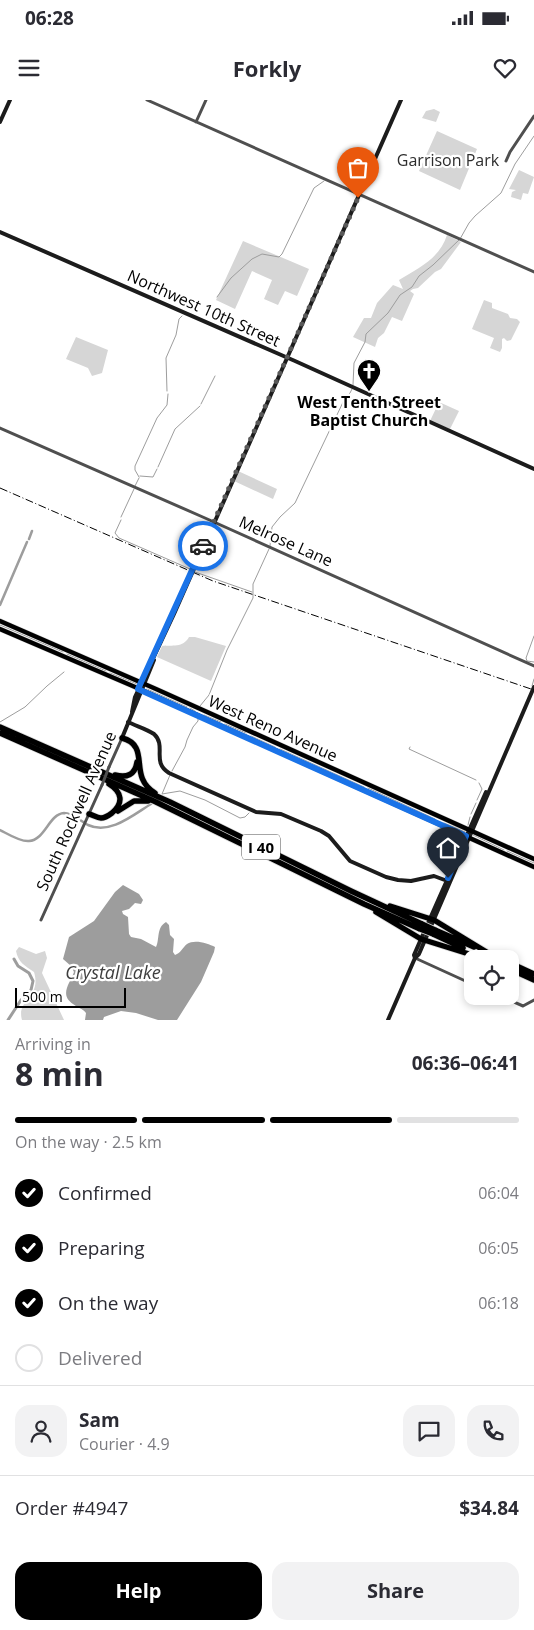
<!DOCTYPE html>
<meta charset="utf-8">
<style>
:root{--surface:#fff;--page:#f2f2f3;--text:#2b2b33;--muted:#7c7c81;--line:#e1e1e2;--accent:#000}
body{margin:0;font-family:"Open Sans",sans-serif;background:var(--page);color:var(--text);height:100vh;display:flex;flex-direction:column;font-size:19px;white-space:nowrap}
*{box-sizing:border-box;margin:0}
p{font-size:16px;color:var(--muted)}
.icon{flex:none;width:28px;height:28px;fill:none;stroke:currentColor;stroke-width:2;stroke-linecap:round;stroke-linejoin:round}
.map{position:relative;height:920px;overflow:hidden}
.details{display:flex;flex-direction:column;background:var(--surface);flex:1}
.details>*{flex:none}
.fabs{position:absolute;left:464px;top:850px;display:grid;gap:10px}
.fabs a{display:grid;place-items:center;width:55px;height:55px;border-radius:10px;background:var(--surface);box-shadow:0 2px 8px #0003;font-size:25px}
.scale{position:absolute;left:15px;bottom:12px;width:111px;box-sizing:border-box;padding-left:5px;border:2px solid #000;border-top:0;font-size:14px;line-height:18px;white-space:nowrap;color:#000;-webkit-text-stroke:4px #fff;paint-order:stroke}
.pin{position:absolute;display:grid;place-items:center;width:42px;height:42px;color:#fff;margin:-51px -21px;border-radius:50% 50% 50% 0;rotate:-45deg;box-shadow:0 0 5px #0007}
.pin .icon{rotate:45deg}
.courier{position:absolute;display:grid;place-items:center;width:50px;height:50px;margin:-25px;border:4px solid #1a73e8;border-radius:50%;background:#fff;color:#222;box-shadow:0 1px 6px #0007}
.head em{font-style:normal;font-weight:700}
.head div{display:flex;flex-direction:column-reverse}
.head{display:flex;align-items:center;justify-content:space-between;height:85px;padding:0 15px}
h1{font-size:32px;font-weight:700;line-height:38px}
.bar{display:grid;grid-template-columns:repeat(4,1fr);gap:8px 5px;align-content:center;height:60px;padding:0 15px}
.bar i{height:6px;border-radius:4px;background:var(--line)}
.bar .selected{background:var(--accent)}
.bar p{grid-column:span 4}
.line{display:flex;align-items:center;gap:12px;padding:0 15px;border-top:1px solid var(--line)}
.line div{flex:1}
.round{display:grid;place-items:center;flex:none;width:52px;height:52px;border-radius:15px;background:var(--page)}
ol{padding:0 15px;list-style:none}
li{display:flex;align-items:center;gap:15px;height:55px}
li p{margin-inline-start:auto}
li .icon{padding:5px;border-radius:50%;background:var(--accent);color:#fff;stroke-width:4}
li:last-child{color:var(--muted)}
li i{width:28px;height:28px;border:2px solid var(--line);border-radius:50%}
.button{display:flex;gap:10px;margin-top:auto;padding:10px 15px}
.button a{flex:1;height:58px;border-radius:15px;background:var(--accent);color:#fff;font-size:20px;font-weight:700;line-height:58px;text-align:center}
.button a+a{background:var(--page);color:var(--text)}
.status{display:flex;justify-content:space-between;align-items:center;height:35px;padding:0 25px;background:var(--surface);direction:ltr}
.status svg{height:14px;fill:currentColor}
header{display:flex;justify-content:space-between;align-items:center;height:65px;padding:0 15px;background:var(--surface);font-size:22px;font-weight:700}
.map>svg:first-child{display:block}
</style>
<div class="status"><b>06:28</b><svg viewBox="0 0 49 12"><path d="M0 12V9h3v3zM5 12V6h3v6zM10 12V3h3v9zM15 12V0h3v12zM26 1h20v11H26zM47 4h2v5h-2z"/></svg></div>
<header><svg class="icon" aria-label="menu" viewBox="0 0 24 24"><path d="M4 6h16M4 12h16M4 18h16"/></svg>Forkly<svg class="icon" aria-label="heart" viewBox="0 0 24 24"><path d="M12 20l-8-8c-3-5 5-10 8-4 3-6 11-1 8 4z"/></svg></header>
<div class="map">
<svg width="534" height="920" viewBox="0 0 534 920">
<rect width="100%" height="100%" fill="#fff"/>
<!-- green -->
<path fill="#d6d6d6" d="M434,9l6,3 -4,10 -14,-4 4,-7z
M437,31l40,18 -17,41 -41,-19z
M519,70l15,7 -6,17 -5,-1 -2,7 -10,-3 1,-5 4,-2 -7,-1z
M447,135l14,7 -20,27 -6,3 -17,16 -5,1 -3,2 4,3 -12,27 -10,-4 -8,16 -6,5 -3,9 -22,-10 11,-19h7l6,-15 16,-18 10,4 -4,-9c20,-12 41,-22 48,-45z
M243,141l66,28 -12,27 -12,-5 -7,14 -14,-6 8,-19 -20,-9 -17,38 -19,-9z
M484,200l8,3v5l16,6 2,4 7,1 3,3 -9,18 -4,1 -3,-3 -2,1v9l-2,4 -10,-4 4,-10 -22,-9z
M76,237l32,13 -6,23 -10,3 -4,-8 -22,-9z
M439,302l20,9 -9,18 -20,-8z
M238,371l39,18 -4,10 -39,-18z
M189,537h6l31,9 -15,35 -54,-24 5,-11c10,-1 21,2 27,-9z
M19,847l17,7 9,-3 2,7 -5,15 22,47h-42c-6,-21 20,-22 12,-48 -9,-6 -16,-10 -18,-21z"/>
<!-- water -->
<path fill="#9d9d9d" d="M123,785l16,9 4,6 -2,4 -6,-1 -6,6 -7,2 1,3 5,3 1,17 2,3 10,2 15,8c4,-8 0,-19 10,-25l3,3 1,10 4,4 -1,13 2,3c6,-2 7,-7 12,-11 7,-5 21,-1 28,3l-1,5 -13,30 -24,38h-19l-22,-7 -15,-2 -17,6 -1,3h-18l1,-7c-4,-5 -8,-5 -13,-9 -14,-9 -3,-21 1,-32l-3,-6 -8,-7 6,-22 25,-16 21,-29z"/>
<g fill="none" stroke-linecap="round" stroke-linejoin="round">
<!-- stream -->
<path stroke="#9d9d9d" stroke-width="1" d="M217,197l14,-19 21,-19 10,-5 17,3 3,-3 32,-66 10,-7
M353,285l1,-22 11,-21 1,-8 22,-21 12,-18 12,-8 7,-11 14,-11 27,-26 9,-16 6,-7 26,-23 14,-29 19,-28
M167,291l-1,-33 10,-23 3,-16 3,-3
M201,304l14,-28
M158,367l17,-38 25,-23
M140,376l13,1 4,-8
M139,377l-4,-7v-4l22,-48 10,-13 1,-11
M135,386l4,-8
M121,417l13,-28
M121,420l-6,13 4,5 71,31
M270,446l2,-19 8,-10 15,-14 50,-105 5,-5 2,-4
M195,472l57,20
M0,525l63,27
M534,536l-8,22 1,3 7,1
M67,554l39,17
M110,573l27,11
M532,586l2,-7
M147,589l40,18
M200,606l9,-11 18,-45 26,-52v-14l16,-35
M190,608l5,3
M204,615l17,7
M0,622l25,-15 22,-21 17,-14
M225,624l21,9
M251,636l24,11
M410,647l-1,2 67,31
M280,649l84,38
M172,671l13,-24 2,-7 6,-13 5,-6v-4
M170,675l-8,19 18,-3 25,9 35,18 5,-1 4,-4
M368,688l67,31
M477,700l5,-11 -3,-6
M471,714l5,-11
M444,723l21,9
M468,725l2,-8
M473,735l31,15
M507,751l27,12"/>
<!-- canal -->
<path stroke="#9d9d9d" stroke-width="2.5" d="M29,439l3,-8
M0,505l27,-63
M0,730c8,4 20,12 29,11 16,-1 20,-27 35,-28 8,0 17,8 24,12 22,10 45,-10 63,-21"/>
<!-- river -->
<path stroke="#9d9d9d" stroke-width="3" d="M8,920l13,-20 10,-10 2,-9 -4,-8 -11,-7 -4,-7"/>
<!-- primary casing -->
<g stroke="#dbdbdb" stroke-width="5.5">
<path id="primary" d="M0,521l156,68 378,170
M0,529l142,61 392,177"/>
</g>
<!-- motorway casing -->
<g stroke="#dbdbdb" stroke-width="7">
<path id="motorway" d="M0,627l170,75 181,89 71,33
M0,633l156,69 208,102 56,25
M122,638c30,8 5,38 33,55
M115,675c12,3 20,0 22,-13
M118,711l16,-10h14
M89,714c4,1 8,4 12,4 4,0 7,-2 11,-5 12,-10 10,-21 -3,-29
M390,806l44,14 59,36
M376,812l45,27 64,20
M435,830l39,17
M433,834l30,14
M510,863l24,11
M510,869l24,11"/>
</g>
<!-- tertiary -->
<path stroke="#4f4f4f" stroke-width="3" d="M147,0l387,172
M196,22l10,-22
M506,61l4,-9 24,-36
M0,328l205,90 329,148
M109,667l13,-29
M41,820l61,-135
M415,858l57,26
M500,896l23,10 11,-6"/>
<!-- secondary -->
<path stroke="#1c1c1c" stroke-width="4" d="M0,22l10,-22
M0,132l295,129 239,108
M132,612l3,-15 39,-83 227,-514
M128,622c8,4 19,7 26,12 13,12 -3,28 15,39l87,39 25,2 40,17 8,5 21,25 36,16 12,3 13,1 23,-5 16,6
M122,638l32,-78
M415,858l4,-4 115,-267
M388,920l27,-62 -1,-3 7,-16 65,-147"/>
<!-- primary -->
<use href="#primary" stroke="#000" stroke-width="4.5"/>
<!-- motorway -->
<use href="#motorway" stroke="#000" stroke-width="5.5"/>
<!-- rail -->
<path stroke="#000" stroke-width="1" stroke-dasharray="8 2.5 1 2.5" stroke-linecap="butt" d="M0,388l213,93 321,109"/>
<!-- motorway-bridge casing -->
<g stroke="#dbdbdb" stroke-width="7" stroke-linecap="butt">
<path id="motorway-bridge" d="M422,824l13,6
M420,829l13,5"/>
</g>
<!-- tertiary-bridge -->
<path stroke="#4f4f4f" stroke-width="3" d="M102,685l7,-18"/>
<!-- motorway-bridge -->
<use href="#motorway-bridge" stroke="#000" stroke-width="5.5"/>
</g>
<g fill="none" stroke-linecap="round" stroke-linejoin="round">
<!-- done -->
<path stroke="#595959" stroke-width="5" stroke-dasharray="0 9" d="M203,446l155,-348"/>
<!-- route -->
<path stroke="#1a73e8" stroke-width="6" d="M203,446l-65,143 328,147 -18,42"/>
</g>
<!-- icons -->
<defs>
<g id="church-pin" transform="scale(1.25)"><path d="M0 17L-7.5 6A9.5 9.5 0 1 1 7.5 6Z" fill="#000" stroke="#fff"/><path d="M-1.2-6h2.4v3.5h3.3v2.4h-3.3V6h-2.4V-.1h-3.3v-2.4h3.3Z" fill="#fff"/></g>
</defs>
<g fill-rule="evenodd">
<use href="#church-pin" x="369" y="271"/>
</g>
<g text-anchor="middle" dominant-baseline="central" stroke-width="4.5" stroke-linejoin="round" paint-order="stroke">
<!-- shield labels -->
<rect fill="#fff" stroke="#4c4c4c" stroke-width="1" x="242" y="734.5" width="38" height="25" rx="4"/>
<g font-size="15" font-weight="bold" fill="#000">
<text x="261" y="747">I 40</text>
</g>
<!-- park labels -->
<g font-size="16" fill="#2d2d2d" stroke="#fff">
<text x="448" y="60">Garrison Park</text>
</g>
<!-- street labels -->
<g font-size="16" fill="#000" stroke="#fff">
<text transform="translate(204 208) rotate(24)">Northwest 10th Street</text>
<text transform="translate(286 441) rotate(24)">Melrose Lane</text>
<text transform="translate(273 628) rotate(24)">West Reno Avenue</text>
<text transform="translate(76 711) rotate(-66)">South Rockwell Avenue</text>
</g>
<!-- poi labels -->
<g font-size="16" font-weight="bold" fill="#000" stroke="#fff">
<text x="369" y="302">West Tenth Street<tspan x="369" dy="18">Baptist Church</tspan></text>
</g>
<!-- water labels -->
<g font-size="18" font-style="italic" fill="#3e3e3e" stroke="#fff">
<text x="113" y="872">Crystal Lake</text>
</g>
</g>
</svg>
<div class="fabs">
<a><svg class="icon" aria-label="locate" viewBox="0 0 24 24"><circle cx="12" cy="12" r="6"/><path d="M12 2v4M12 18v4M2 12h4M18 12h4"/></svg></a>
</div>
<div class="scale">500 m</div>
<div class="pin" style="left:358px;top:98px;background:#ea580c"><svg class="icon" aria-label="bag" viewBox="0 0 24 24"><path d="M5 8h14l-1 12H6zM9 8a3 3 0 0 1 6 0"/></svg></div>
<div class="pin" style="left:448px;top:778px;background:#1f2937"><svg class="icon" aria-label="home" viewBox="0 0 24 24"><path d="M3 11l9-7 9 7M6 9v11h12V9"/></svg></div>
<div class="courier" style="left:203px;top:446px"><svg class="icon" aria-label="car" viewBox="0 0 24 24"><path d="M5 17H2v-5l4-1 3-4h7l3 4 3 1v5h-3M9 17h6M6 11h13"/><circle cx="7" cy="17" r="2"/><circle cx="17" cy="17" r="2"/></svg></div>
</div>
<section class="details">
<div class="head"><div><h1>8 min</h1><p>Arriving in</p></div><em>06:36–06:41</em></div>
<div class="bar"><i class="selected"></i><i class="selected"></i><i class="selected"></i><i></i><p>On the way · 2.5 km</p></div>
<ol>
<li><svg class="icon" aria-label="check" viewBox="0 0 24 24"><path d="M5 12l5 5 9-10"/></svg>Confirmed<p>06:04</p></li>
<li><svg class="icon" aria-label="check" viewBox="0 0 24 24"><path d="M5 12l5 5 9-10"/></svg>Preparing<p>06:05</p></li>
<li><svg class="icon" aria-label="check" viewBox="0 0 24 24"><path d="M5 12l5 5 9-10"/></svg>On the way<p>06:18</p></li>
<li><i></i>Delivered</li>
</ol>
<div class="line" style="height:90px"><a class="round"><svg class="icon" aria-label="person" viewBox="0 0 24 24"><circle cx="12" cy="8" r="4"/><path d="M4 21q1-7 8-7t8 7"/></svg></a><div><b>Sam</b><p>Courier · 4.9</p></div><a class="round"><svg class="icon" aria-label="chat" viewBox="0 0 24 24"><path d="M4 5h16v11H9l-5 4z"/></svg></a><a class="round"><svg class="icon" aria-label="phone" viewBox="0 0 24 24"><path d="M5 4h4l2 5-3 2q2 4 5 5l2-3 5 2v4C11 20 4 13 5 4z"/></svg></a></div>
<div class="line" style="height:65px"><div>Order #4947</div><b>$34.84</b></div>
<div class="button"><a>Help</a><a>Share</a></div>
</section>
